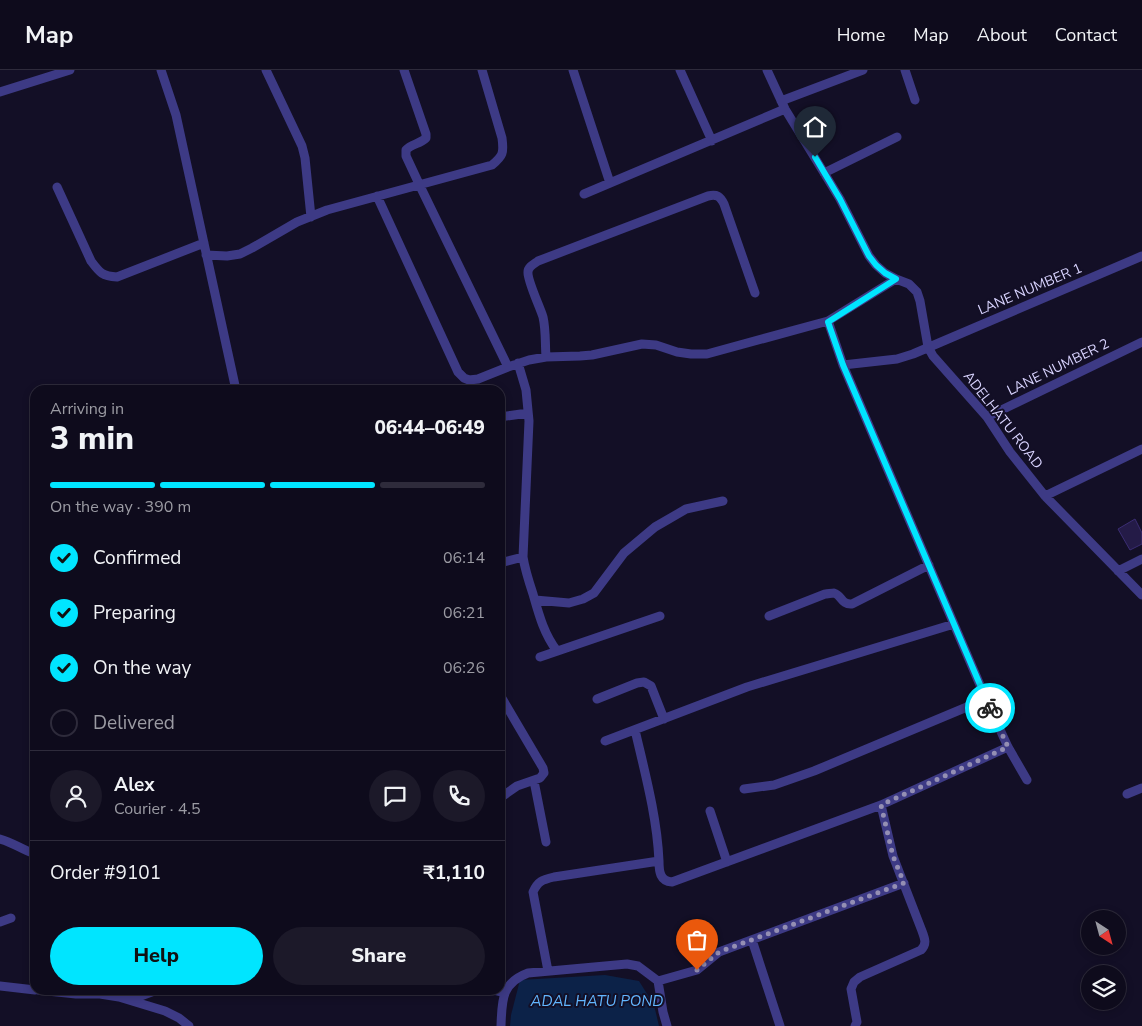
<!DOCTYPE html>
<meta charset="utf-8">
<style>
:root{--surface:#0e0b1c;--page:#1c1929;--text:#f1f3f6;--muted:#9b9ba3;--line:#2e2b3b;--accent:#00e5ff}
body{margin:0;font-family:"Nunito Sans",sans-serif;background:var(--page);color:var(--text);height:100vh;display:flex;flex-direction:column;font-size:19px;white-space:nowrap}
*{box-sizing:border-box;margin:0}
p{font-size:16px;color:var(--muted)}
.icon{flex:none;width:28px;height:28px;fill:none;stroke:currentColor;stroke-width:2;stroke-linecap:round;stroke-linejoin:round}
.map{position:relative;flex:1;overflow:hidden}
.panel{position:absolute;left:30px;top:315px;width:475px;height:610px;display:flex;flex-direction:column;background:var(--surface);border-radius:15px;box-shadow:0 2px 8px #0003,0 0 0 1px var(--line)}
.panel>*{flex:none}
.needle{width:32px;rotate:144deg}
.fabs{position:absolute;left:1081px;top:840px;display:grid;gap:10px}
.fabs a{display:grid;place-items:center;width:45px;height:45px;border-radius:50%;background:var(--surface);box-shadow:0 2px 8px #0003,0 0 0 1px var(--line);font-size:25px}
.pin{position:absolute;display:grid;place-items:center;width:42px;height:42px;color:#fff;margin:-51px -21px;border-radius:50% 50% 50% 0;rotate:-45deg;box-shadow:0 0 5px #0007}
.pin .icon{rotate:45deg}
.courier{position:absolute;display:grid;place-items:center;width:50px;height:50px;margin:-25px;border:4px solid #00e5ff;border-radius:50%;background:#fff;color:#222;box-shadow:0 1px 6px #0007}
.overview em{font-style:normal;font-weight:800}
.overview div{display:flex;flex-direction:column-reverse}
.overview{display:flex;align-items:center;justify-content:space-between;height:85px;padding:0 20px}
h1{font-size:32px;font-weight:800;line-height:38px}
.bar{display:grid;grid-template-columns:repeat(4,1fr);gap:8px 5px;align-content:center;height:60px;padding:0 20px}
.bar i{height:6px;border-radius:4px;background:var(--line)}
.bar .current{background:var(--accent)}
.bar p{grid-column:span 4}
.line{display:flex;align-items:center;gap:12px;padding:0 20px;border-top:1px solid var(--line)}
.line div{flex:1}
.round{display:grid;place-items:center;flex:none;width:52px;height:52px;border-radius:26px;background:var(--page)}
ol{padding:0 20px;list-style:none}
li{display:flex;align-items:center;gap:15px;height:55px}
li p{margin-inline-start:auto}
li .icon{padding:5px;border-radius:50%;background:var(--accent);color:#111;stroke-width:4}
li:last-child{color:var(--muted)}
li i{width:28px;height:28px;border:2px solid var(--line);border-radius:50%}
.action{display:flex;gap:10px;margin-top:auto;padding:10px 20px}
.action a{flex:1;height:58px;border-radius:30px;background:var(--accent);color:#111;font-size:20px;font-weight:800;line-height:58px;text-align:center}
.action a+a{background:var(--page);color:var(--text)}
header{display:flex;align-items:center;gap:30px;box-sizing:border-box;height:70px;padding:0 25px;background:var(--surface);border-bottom:1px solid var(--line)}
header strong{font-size:24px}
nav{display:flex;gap:28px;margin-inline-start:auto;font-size:18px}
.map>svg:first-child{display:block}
</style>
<header>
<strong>Map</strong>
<nav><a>Home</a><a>Map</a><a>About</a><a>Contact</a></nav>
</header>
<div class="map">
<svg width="1142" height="956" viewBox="0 0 1142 956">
<rect width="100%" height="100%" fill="#130f26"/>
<!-- water -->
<path fill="#0c2248" d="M605,905l34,6 15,24 5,21h-149l1,-11 9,-35z"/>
<!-- building -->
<path fill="#241b47" stroke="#3b2d73" d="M1135,449l7,14v11l-12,6 -12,-21z"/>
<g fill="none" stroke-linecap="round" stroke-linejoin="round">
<!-- street -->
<path stroke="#3d3a85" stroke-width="9" d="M161,0l15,45 60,275
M266,0l36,76 3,12 6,59
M404,0l22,64v4c-6,6 -15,6 -20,12v6l14,30 88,181
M573,0l37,113 175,-74
M680,0l32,71
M767,0l18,39 55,90 29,57 7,9 9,8 11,6 13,5 8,8 3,9 8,46 5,9 54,61 23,35 35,44 97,99
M905,0l10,30
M0,22l70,-22
M781,31l82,-31
M824,103l73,-36
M57,117l34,74c9,12 11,15 26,16l87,-34
M584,124l26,-11
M377,126l81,176 6,6 5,2 9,-1 30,-12 21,-7 17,-3 34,-1 12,-1 50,-11 14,1 21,7 14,2h16l121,-33 68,-42
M206,185l21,1 13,-2 12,-6 45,-26 30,-12 165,-45c11,-9 12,-12 10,-27l-20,-68
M828,251l15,44 143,334 22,48 19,33
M546,287c-1,-13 0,-27 -3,-40 -3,-10 -16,-37 -15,-45 0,-5 6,-8 10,-11l170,-65c9,-2 12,0 16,8l31,89
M518,293l8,27 3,31 -6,136c2,13 6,25 10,37 6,21 11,40 24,57
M843,295l54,-6 16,-5 229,-98
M500,347l28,-4
M987,347l155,-75
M1045,426l97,-47
M500,493l23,-6
M1118,501l24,-12
M535,530l34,3 14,-4 11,-6 30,-40 31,-26 31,-18 37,-8
M769,546l56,-22c2,0 7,-1 9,-1 8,2 7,12 18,11l77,-39
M540,587l120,-41
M500,625l43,73 1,5 -4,5 -23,8 -17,12
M597,629l40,-16 7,-1 7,4 13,33
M605,671l142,-54 207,-63
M534,711l12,61
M744,719l30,-4 40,-14 172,-72
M1127,724l15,-6
M710,741l17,51
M0,769c12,3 23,11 35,15
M659,791c0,11 1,20 13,21l209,-77 127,-58
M0,852l11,-4
M752,870l28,86
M548,901l-15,-79c5,-11 9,-12 21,-15l105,-16c-2,-44 -14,-88 -24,-131
M0,916l35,4
M38,920l38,4h24l19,3 46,14 14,7 10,8
M493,920l12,3
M130,930l27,-10
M501,956c1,-25 0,-43 27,-53l99,-9 11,2 20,15
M667,956l-4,-14 -5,-31 39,-11 22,-18 185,-69
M855,956l2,-4 -6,-33 3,-7 6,-5 61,-27c6,-6 4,-11 1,-19l-29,-75 -12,-51"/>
</g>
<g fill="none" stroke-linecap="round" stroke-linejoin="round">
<!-- done -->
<path stroke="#948fb3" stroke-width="5" stroke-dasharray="0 9" d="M697,900l22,-18 185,-69 -11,-27 -12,-51 127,-58 -18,-39"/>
<!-- route -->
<path stroke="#00e5ff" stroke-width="6" d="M815,87l25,42 29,57 7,9 9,8 11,6 -68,43 15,43 147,343"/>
</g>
<g text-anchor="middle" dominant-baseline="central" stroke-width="4" stroke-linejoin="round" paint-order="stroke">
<!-- street labels -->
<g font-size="14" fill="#d9d4ff" stroke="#130f26">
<text transform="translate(1030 219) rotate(-23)">LANE NUMBER 1</text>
<text transform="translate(1058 297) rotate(-26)">LANE NUMBER 2</text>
<text transform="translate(1003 350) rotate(52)">ADELHATU ROAD</text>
</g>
<!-- water labels -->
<g font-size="15" font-style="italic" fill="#62b6ff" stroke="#130f26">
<text x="597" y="931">ADAL HATU POND</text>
</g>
</g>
</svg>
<div class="fabs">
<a><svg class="needle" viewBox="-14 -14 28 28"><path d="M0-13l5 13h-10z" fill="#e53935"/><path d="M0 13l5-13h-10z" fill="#9b9ba3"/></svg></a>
<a><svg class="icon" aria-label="layers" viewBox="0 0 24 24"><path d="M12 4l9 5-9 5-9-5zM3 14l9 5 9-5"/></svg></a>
</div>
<div class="pin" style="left:697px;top:900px;background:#ea580c"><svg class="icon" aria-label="bag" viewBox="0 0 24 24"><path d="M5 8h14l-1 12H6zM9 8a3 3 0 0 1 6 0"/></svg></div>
<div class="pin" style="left:815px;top:87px;background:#1f2937"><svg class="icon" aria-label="home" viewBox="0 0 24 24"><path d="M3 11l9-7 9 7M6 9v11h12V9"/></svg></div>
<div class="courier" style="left:990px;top:638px"><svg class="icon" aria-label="bike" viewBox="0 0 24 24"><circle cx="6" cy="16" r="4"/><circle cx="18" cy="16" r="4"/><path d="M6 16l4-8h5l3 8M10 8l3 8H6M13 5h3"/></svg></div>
<section class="panel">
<div class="overview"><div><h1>3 min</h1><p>Arriving in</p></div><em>06:44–06:49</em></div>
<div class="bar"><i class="current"></i><i class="current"></i><i class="current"></i><i></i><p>On the way · 390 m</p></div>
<ol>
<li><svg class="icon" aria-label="check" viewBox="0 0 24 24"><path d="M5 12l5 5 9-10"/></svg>Confirmed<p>06:14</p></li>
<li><svg class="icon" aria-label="check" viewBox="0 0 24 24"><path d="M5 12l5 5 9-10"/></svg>Preparing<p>06:21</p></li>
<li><svg class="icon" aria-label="check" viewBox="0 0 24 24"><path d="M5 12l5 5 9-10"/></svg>On the way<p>06:26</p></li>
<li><i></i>Delivered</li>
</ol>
<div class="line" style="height:90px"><a class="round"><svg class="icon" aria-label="person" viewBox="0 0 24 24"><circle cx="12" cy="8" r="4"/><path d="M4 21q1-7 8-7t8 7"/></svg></a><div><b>Alex</b><p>Courier · 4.5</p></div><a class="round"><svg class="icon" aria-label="chat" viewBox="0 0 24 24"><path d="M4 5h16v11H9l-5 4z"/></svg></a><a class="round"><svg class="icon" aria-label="phone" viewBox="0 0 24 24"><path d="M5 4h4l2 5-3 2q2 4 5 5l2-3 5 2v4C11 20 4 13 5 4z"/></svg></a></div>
<div class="line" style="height:65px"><div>Order #9101</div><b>₹1,110</b></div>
<div class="action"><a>Help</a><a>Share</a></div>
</section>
</div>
